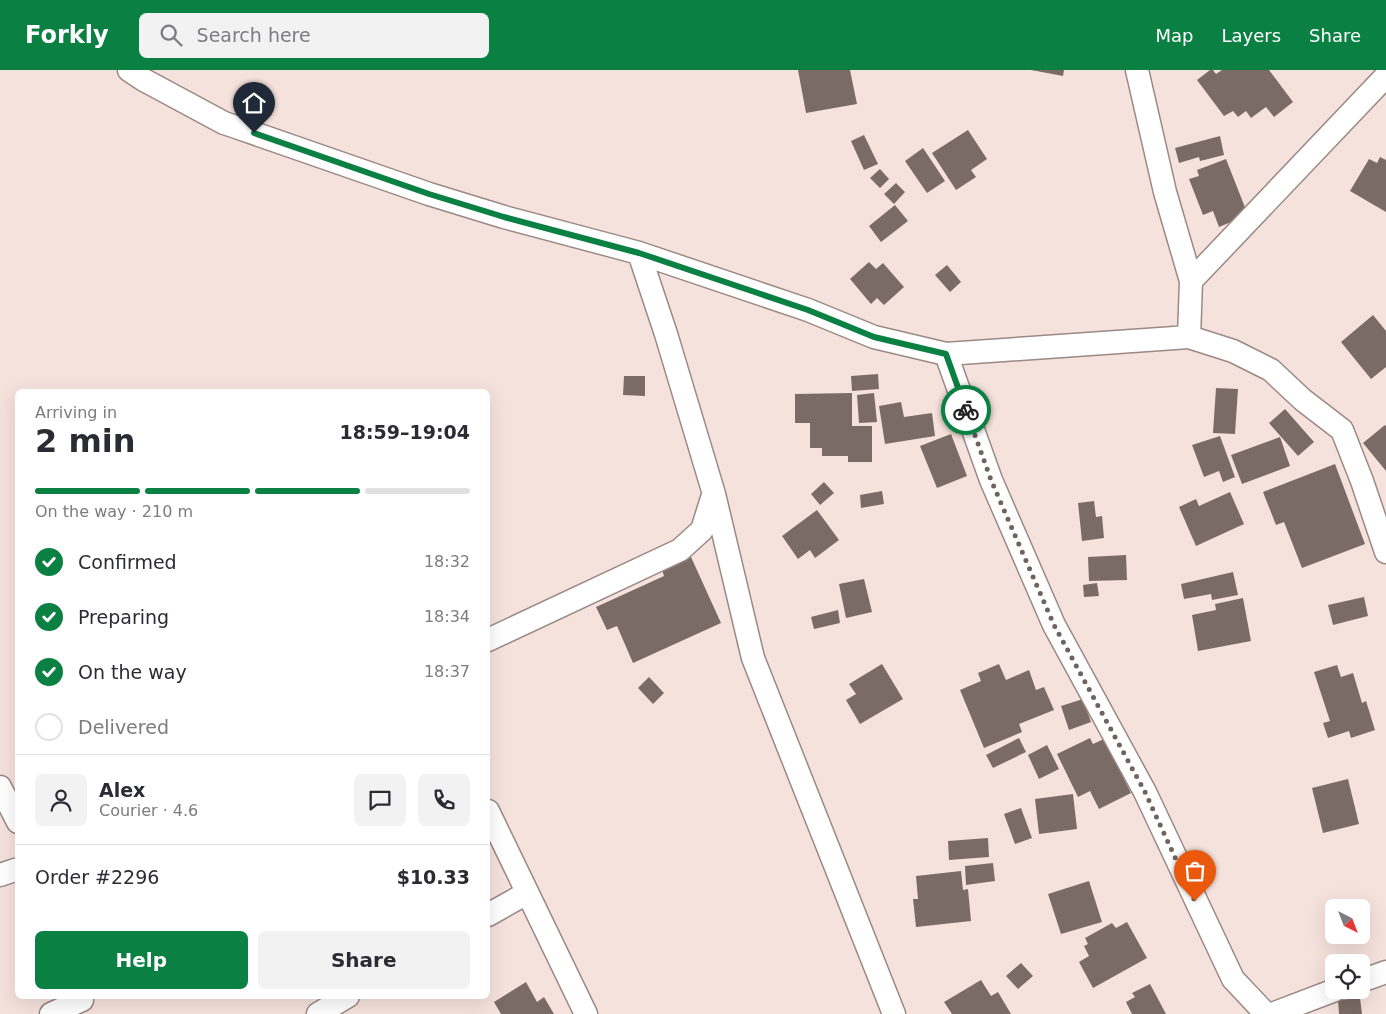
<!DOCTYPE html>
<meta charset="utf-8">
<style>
:root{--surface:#fff;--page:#f2f2f3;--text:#2b2b33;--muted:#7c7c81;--line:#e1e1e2;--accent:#0b8043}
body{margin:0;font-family:"DejaVu Sans",sans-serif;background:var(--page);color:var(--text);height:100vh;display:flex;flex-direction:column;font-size:19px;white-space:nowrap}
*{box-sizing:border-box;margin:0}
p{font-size:16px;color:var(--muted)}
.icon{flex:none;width:28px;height:28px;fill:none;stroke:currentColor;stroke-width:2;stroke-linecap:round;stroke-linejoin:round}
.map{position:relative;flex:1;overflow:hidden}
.panel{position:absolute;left:15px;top:319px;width:475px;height:610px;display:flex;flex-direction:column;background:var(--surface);border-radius:8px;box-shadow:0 5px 20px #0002}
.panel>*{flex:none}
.needle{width:32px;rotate:138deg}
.tools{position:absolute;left:1325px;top:829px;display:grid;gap:10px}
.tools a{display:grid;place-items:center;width:45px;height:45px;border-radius:8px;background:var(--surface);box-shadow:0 5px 20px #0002;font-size:25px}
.pin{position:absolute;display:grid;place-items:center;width:42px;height:42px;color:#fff;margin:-51px -21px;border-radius:50% 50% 50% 0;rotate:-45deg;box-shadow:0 0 5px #0007}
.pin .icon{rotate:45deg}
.courier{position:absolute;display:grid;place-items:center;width:50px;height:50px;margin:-25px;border:4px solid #0b8043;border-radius:50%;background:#fff;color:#222;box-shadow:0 1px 6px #0007}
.head em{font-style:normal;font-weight:600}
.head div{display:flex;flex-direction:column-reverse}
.head{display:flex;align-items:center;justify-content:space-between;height:85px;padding:0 20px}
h1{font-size:32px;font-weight:600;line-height:38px}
.bar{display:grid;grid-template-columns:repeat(4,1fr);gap:8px 5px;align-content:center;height:60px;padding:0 20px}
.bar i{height:6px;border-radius:4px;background:var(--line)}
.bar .selected{background:var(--accent)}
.bar p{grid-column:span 4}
.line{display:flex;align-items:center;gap:12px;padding:0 20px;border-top:1px solid var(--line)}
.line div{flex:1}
.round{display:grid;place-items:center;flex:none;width:52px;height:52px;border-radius:8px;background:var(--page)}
ol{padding:0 20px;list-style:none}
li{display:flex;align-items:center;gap:15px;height:55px}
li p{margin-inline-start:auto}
li .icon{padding:5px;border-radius:50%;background:var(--accent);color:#fff;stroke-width:4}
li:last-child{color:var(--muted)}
li i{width:28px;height:28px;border:2px solid var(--line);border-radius:50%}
.action{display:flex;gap:10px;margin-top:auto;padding:10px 20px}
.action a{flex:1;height:58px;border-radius:8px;background:var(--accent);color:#fff;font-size:20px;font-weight:600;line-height:58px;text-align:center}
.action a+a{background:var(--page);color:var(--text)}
header{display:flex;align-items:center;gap:30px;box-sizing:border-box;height:70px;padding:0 25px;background:var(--accent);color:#fff}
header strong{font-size:24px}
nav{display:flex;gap:28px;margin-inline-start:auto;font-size:18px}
.search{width:350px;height:45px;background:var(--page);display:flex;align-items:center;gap:12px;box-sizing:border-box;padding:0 18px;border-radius:8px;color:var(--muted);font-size:19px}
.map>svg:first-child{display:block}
</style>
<header>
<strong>Forkly</strong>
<div class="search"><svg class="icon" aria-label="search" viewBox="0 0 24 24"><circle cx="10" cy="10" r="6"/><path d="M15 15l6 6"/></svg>Search here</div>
<nav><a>Map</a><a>Layers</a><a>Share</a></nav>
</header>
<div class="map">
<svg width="1386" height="944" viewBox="0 0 1386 944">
<rect width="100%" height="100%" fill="#f6e2dd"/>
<!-- building -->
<path fill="#7b6b66" d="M798,0h52l7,34 -51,9z
M1031,0h33l-1,6z
M1210,0h3l3,4 6,-4h47l24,32 -19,15 -8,-10 -15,11 -5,-7 -8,6 -5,-6 -9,5 -27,-36z
M968,60l19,29 -16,11 5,7 -20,13 -24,-37z
M864,65l14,29 -14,6 -13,-29z
M1220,66l4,19 -24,6 -1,-4 -20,6 -4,-15z
M923,78l22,33 -18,12 -22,-32z
M1380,87l6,3v52l-36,-21 19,-32 8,4z
M1226,89l22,56 -29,12 -6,-16 -10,4 -14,-36 10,-3 -2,-6z
M880,99l9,10 -9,9 -10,-10z
M896,113l9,9 -11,12 -10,-10z
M895,135l13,16 -27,21 -12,-16z
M869,192l7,7 7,-6 21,24 -20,18 -7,-7 -6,6 -21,-25z
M947,195l14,17 -11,10 -15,-17z
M1373,245l13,16v36l-15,12 -30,-37z
M878,304l1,15 -27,2 -1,-15z
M624,306h21v20l-22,-1z
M1216,318l22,1 -3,45 -22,-1z
M852,323v33h20v36h-24v-6h-26v-8h-12v-25h-15v-29z
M874,323l3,29 -18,1 -2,-28z
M901,332l3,15 28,-4 3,23 -50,8 -6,-38z
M1285,339l29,33 -16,14 -29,-33z
M1385,355l1,1v45l-23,-28z
M951,364l16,42 -30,12 -17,-42z
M1220,366l15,41 -12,5 -4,-11 -15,6 -12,-32z
M1280,367l10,29 -48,18 -11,-29z
M1335,394l30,80 -63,24 -18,-46 -8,3 -13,-33z
M824,412l10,11 -14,12 -9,-11z
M882,421l2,13 -23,4 -1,-13z
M1230,422l14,32 -48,22 -17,-39 17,-8 3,7z
M1094,431l2,16 6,-1 2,22 -22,3 -4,-38z
M817,440l22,30 -24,18 -5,-8 -12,9 -16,-23z
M1126,485l1,25 -38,1 -1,-24z
M691,487l30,66 -88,40 -16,-37 -10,4 -11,-23 68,-31 -2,-6z
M1233,502l5,23 -26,5 -1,-6 -27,5 -3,-15z
M864,509l8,33 -26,6 -7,-34z
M1097,513l2,13 -15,1 -1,-12z
M1364,527l4,19 -35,9 -5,-20z
M1243,528l8,43 -53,10 -6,-36 24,-5 -1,-6z
M838,540l2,13 -26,6 -3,-12z
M882,594l21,35 -43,25 -14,-24 10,-6 -7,-10z
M999,594l7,16 23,-10 7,20 8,-3 10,23 -35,14 3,8 -38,16 -24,-58 21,-9 -3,-8z
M1337,595l4,12 12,-4 9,30 4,-2 9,29 -24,8 -2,-7 -21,7 -5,-15 7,-2 -16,-49z
M649,607l15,16 -11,11 -15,-16z
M1083,629l8,23 -22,8 -8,-24z
M1019,668l7,14 -33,16 -7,-13z
M1090,668l3,6 11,-5 27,54 -32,16 -9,-18 -12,6 -21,-43z
M1047,675l12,24 -20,10 -11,-24z
M1348,709l11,45 -36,9 -11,-45z
M1073,724l4,35 -38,5 -4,-35z
M1021,738l11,30 -17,6 -11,-30z
M988,768l1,19 -40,3 -1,-19z
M993,793l2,18 -29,4 -1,-19z
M961,801l2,19 5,-1 3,32 -55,6 -3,-28h5l-2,-23z
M1089,811l13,41 -41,12 -13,-40z
M1127,852l20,36 -54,30 -14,-26 10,-6 -5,-10 4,-2 -3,-6 27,-15 4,5z
M1021,893l12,13 -15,13 -12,-13z
M981,910l10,16 7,-4 13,22h-59l-8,-12z
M526,912l11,20 7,-5 10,17h-53l-7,-12z
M1150,914l16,30h-34l-6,-12 9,-5 -3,-4z
M1360,928l2,16h-23l-1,-14z"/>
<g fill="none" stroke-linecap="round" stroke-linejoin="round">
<!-- street casing -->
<g stroke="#9a8984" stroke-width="25">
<path id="street" d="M129,0l15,10 80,43 12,4 193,67 75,23 135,36 169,57 66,27 72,17 243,-17 44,14 38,19 32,30 39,30 20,51 24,71
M1137,0l28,122 26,89
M639,183l27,81 48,160 39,164 141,356
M1189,267l2,-56 195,-205
M946,284l45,126 63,145 91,167 88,187 33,35
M488,570l192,-90 22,-20 11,-35
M0,717l18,35
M488,741l98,203
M0,805l18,-6
M488,845l39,-22
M1361,911l25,-9
M51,944l31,-14
M318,944l30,-18
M1272,944l63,-24"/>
</g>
<!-- street -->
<use href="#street" stroke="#fff" stroke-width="22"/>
</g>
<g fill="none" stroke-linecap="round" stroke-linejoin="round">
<!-- done -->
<path stroke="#6f6360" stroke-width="5" stroke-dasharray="0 9" d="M966,340l25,70 63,145 91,167 50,109"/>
<!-- route -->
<path stroke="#0b8043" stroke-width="6" d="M254,63l175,61 75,23 135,36 169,57 66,27 72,17 20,56"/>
</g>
</svg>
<div class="tools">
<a><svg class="needle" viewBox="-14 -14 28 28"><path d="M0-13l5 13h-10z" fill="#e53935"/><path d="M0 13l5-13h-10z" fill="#7c7c81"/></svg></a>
<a><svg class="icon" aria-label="locate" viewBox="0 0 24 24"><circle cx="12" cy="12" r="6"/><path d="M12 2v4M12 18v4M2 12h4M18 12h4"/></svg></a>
</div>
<div class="pin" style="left:1195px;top:831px;background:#ea580c"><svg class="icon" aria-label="bag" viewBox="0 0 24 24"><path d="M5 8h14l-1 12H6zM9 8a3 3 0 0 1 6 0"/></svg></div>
<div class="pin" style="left:254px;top:63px;background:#1f2937"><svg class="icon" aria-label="home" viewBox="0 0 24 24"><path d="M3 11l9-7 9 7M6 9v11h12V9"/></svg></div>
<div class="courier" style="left:966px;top:340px"><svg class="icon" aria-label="bike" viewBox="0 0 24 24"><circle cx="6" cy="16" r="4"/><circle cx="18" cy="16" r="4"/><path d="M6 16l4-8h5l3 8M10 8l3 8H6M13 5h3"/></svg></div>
<section class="panel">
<div class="head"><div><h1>2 min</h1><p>Arriving in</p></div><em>18:59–19:04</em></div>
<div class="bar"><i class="selected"></i><i class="selected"></i><i class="selected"></i><i></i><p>On the way · 210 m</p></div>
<ol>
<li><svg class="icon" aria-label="check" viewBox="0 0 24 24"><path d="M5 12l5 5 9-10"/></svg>Confirmed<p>18:32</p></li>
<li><svg class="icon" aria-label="check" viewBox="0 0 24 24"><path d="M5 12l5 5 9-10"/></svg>Preparing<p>18:34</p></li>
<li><svg class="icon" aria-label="check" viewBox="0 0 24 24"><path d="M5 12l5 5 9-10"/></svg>On the way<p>18:37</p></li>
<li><i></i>Delivered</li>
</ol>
<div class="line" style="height:90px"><a class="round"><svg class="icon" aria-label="person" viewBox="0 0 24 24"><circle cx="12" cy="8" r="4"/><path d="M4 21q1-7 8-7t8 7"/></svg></a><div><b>Alex</b><p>Courier · 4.6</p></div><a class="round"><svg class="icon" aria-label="chat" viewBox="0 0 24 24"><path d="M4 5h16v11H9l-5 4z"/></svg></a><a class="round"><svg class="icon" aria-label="phone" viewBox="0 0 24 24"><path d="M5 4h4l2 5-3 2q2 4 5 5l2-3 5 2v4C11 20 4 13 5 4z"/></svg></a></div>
<div class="line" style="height:65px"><div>Order #2296</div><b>$10.33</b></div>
<div class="action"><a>Help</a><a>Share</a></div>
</section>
</div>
